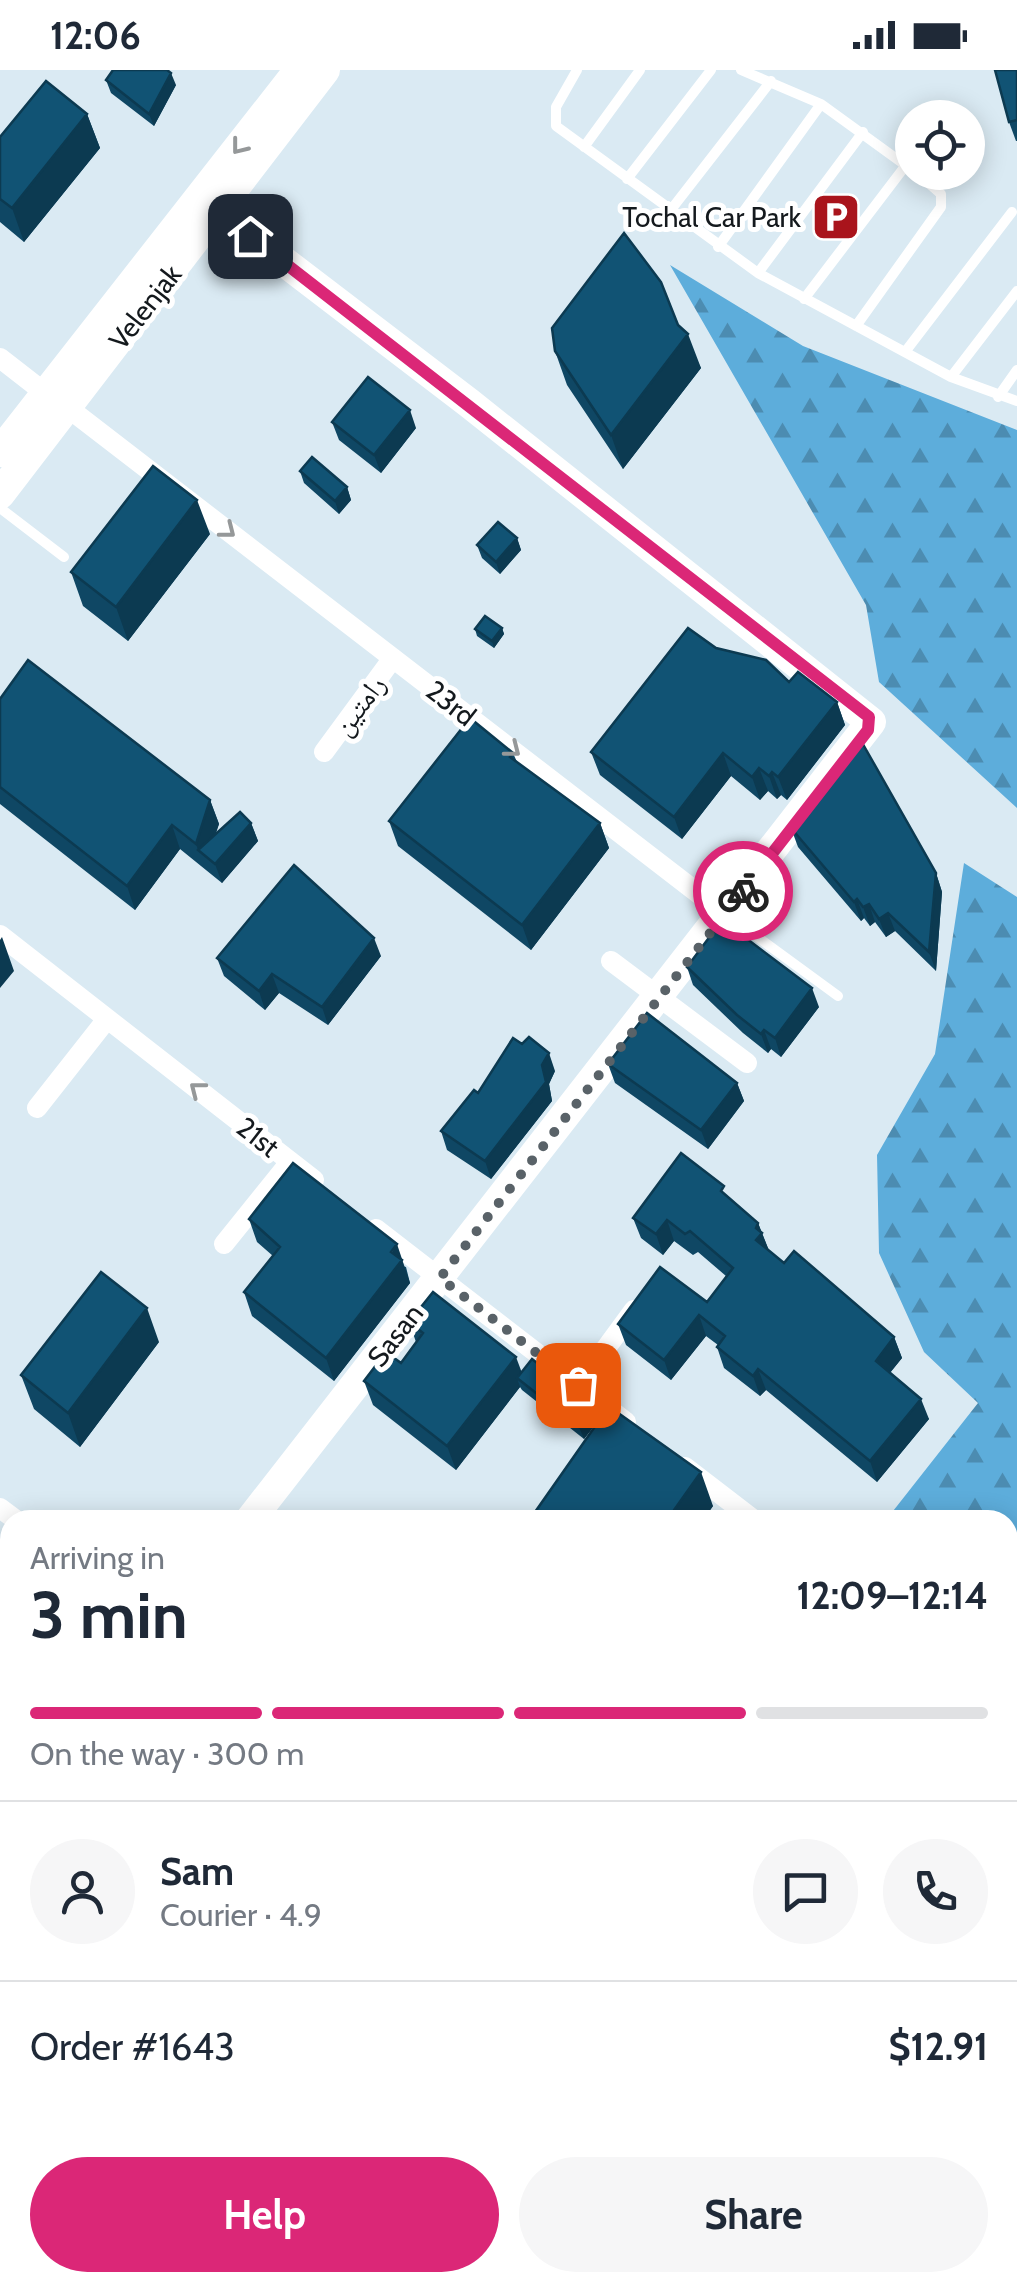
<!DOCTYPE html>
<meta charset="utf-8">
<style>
:root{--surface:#fff;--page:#f6f6f7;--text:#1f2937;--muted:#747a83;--line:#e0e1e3;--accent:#db2777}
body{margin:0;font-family:Cabin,"Noto Naskh Arabic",sans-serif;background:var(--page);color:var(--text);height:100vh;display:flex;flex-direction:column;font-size:38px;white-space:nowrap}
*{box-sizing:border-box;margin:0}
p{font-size:32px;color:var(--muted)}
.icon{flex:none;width:55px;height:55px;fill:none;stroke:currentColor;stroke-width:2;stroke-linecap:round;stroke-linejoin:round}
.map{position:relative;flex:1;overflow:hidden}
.sheet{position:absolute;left:0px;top:1440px;width:1018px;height:782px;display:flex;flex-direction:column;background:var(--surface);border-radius:30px 30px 0 0;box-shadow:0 5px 25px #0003}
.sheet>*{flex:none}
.controls{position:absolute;left:895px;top:30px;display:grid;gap:20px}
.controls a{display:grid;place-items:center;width:90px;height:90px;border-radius:50%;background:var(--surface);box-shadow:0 5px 25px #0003;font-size:50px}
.pin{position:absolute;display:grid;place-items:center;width:85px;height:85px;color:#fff;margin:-42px;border-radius:20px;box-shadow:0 5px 15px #0006}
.courier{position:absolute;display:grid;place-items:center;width:100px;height:100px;margin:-50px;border:8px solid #db2777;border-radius:50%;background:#fff;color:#222;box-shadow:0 2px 12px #0007}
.summary em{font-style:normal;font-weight:700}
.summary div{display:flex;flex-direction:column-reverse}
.summary{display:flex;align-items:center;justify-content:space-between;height:170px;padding:0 30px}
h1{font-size:65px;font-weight:700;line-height:75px}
.bar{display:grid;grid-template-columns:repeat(4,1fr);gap:15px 10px;align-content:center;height:120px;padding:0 30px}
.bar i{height:12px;border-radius:8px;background:var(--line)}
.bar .current{background:var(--accent)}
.bar p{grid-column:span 4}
.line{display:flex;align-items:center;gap:25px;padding:0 30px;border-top:2px solid var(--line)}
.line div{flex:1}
.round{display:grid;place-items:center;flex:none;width:105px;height:105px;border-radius:52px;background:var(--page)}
.primary-button{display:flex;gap:20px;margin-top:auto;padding:20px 30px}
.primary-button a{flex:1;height:115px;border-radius:60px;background:var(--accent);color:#fff;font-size:40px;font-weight:700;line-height:115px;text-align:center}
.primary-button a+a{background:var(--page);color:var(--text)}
.status{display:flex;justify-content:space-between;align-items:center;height:70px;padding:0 50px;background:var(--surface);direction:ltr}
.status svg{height:28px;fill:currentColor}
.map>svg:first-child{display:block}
</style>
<div class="status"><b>12:06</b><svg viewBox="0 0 49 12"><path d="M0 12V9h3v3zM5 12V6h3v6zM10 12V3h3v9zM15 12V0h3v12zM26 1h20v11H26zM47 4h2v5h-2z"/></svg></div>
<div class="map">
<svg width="1017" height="2221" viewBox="0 0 1017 2221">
<defs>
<pattern id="forest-firs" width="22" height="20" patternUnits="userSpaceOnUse" patternTransform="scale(2.5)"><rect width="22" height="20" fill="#5daddb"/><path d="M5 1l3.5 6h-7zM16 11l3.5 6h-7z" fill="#4c8cb1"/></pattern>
</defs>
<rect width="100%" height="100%" fill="#daeaf3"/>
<!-- forest -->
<path fill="url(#forest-firs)" d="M670,195l133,81 214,84v378l-138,-126 -13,-77z
M964,793l53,34v748l-9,1v-126h-122l92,-117 -54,-51 -45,-99 -2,-98 58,-101z
M1017,1869v352h-123l-6,-8 120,-1v-334z"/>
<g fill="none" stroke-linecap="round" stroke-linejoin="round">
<!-- stream -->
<path stroke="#4696c3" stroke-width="6" d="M1008,1818l9,-11
M838,2212l4,9"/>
<!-- lane -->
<path stroke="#fff" stroke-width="10" d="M577,0l-21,37v19l202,147 193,104 66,24
M741,0l80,34 91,66
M584,77l56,-77
M627,109l84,-109
M670,141l101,-130
M718,177l103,-143
M758,203l105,-141
M804,229l102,-134
M856,256l85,-119v-13l-25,-22
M905,282l107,-140
M951,307l66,-86
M998,327l19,-27
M0,438l64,49
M726,844l112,82"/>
<!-- street -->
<path stroke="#fff" stroke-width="20" d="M0,288l45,35
M67,337l658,507
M324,682l69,-94
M0,865l314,245
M611,891l136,102
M37,1038l70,-89
M376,1159l250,193
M224,1174l66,-82
M579,1315l55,-75
M685,1397l69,53
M0,1438l16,12
M0,2014l10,8
M252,2212l11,9"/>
<!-- secondary -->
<path stroke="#fff" stroke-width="30" d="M219,142l250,191 402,319 -621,798
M0,382l299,-382
M0,424l325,-424
M0,1770l10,-13"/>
</g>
<!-- wall -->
<path fill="#0f4764" d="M1017,0v71h-1l-7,-19z
M106,10l70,5 -22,41 -43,-33z
M87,44l13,34 -76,94 -24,-20v-85z
M678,255l23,43 -78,101 -56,-84 -12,-34z
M332,352l84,6 -35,45 -42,-33z
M300,401l47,16 4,13 -12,14 -35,-31z
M210,464l-82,107 -45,-35 -12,-34z
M517,468l4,12 -21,24 -18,-16 -5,-13z
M502,558l2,6 -10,14 -17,-12 -2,-7z
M716,578l121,54 8,23 -58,75 -6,-5 -4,4 -9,-8 -8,9 -29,-24 -49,63 -82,-64 -9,-23z
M0,629l210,101 9,24 -4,10 36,-11 7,18 -36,42 -42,-34 -45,61 -135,-106z
M513,683l4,9 83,61 9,25 -78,102 -133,-104 -9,-25z
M791,758l145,45 6,19 -6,79 -41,-40 -9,6 -11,-15 -5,4 -6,-8 -3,3 -63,-74z
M381,886l-53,69 -49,-32 -14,17 -41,-34 -7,-18z
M687,897l132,40 -38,50 -10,-8 -3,4 -25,-20 -50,-48z
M608,994l129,19 7,18 -36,48 -93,-66z
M555,1001l-6,13 3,17 -61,78 -44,-29 -6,-19 37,-38z
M729,1128l29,25 11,28 15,12 110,74 8,21 -12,15 39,46 -52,63 -111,-92 -6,6 -36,-28 -7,-21 1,-2 -12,-9 -35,44 -45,-35 -8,-21 89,-22 19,-26 -28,-24 -5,3 -19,-14 -11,14 -22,-17 -8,-20z
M249,1149l157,48 4,16 -76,98 -82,-65 -8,-24 29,-36 -16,-14z
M409,1252l113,50 75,45 116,89 -10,14h-168l-2,-5 61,-88v-1l-10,13 -62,-49 -2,-3 -64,83 -83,-65 -9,-24 37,-18 15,-21z
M159,1272l-79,105 -46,-38 -13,-34z"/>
<!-- shaded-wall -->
<path fill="#0c3a51" d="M171,3l5,12 -22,41 -5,-12z
M87,44l13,34 -76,94 -12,-34z
M688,264l13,34 -78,101 -12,-34z
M410,340l6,18 -35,45 -7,-18z
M347,417l4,13 -12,14 -4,-13z
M197,430l13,34 -82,107 -12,-34z
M517,468l4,12 -21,24 -4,-12z
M502,558l2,6 -10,14 -2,-7z
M837,632l8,23 -58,75 -9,-23z
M723,683l8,23 -49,63 -8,-22z
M759,698l9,23 -8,9 -8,-23z
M772,702l9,23 -4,4 -8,-23z
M210,730l9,24 -11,34 -10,-8 6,18 -8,-24z
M251,753l7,18 -36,42 -7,-19z
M600,753l9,25 -78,102 -9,-25z
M172,755l8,24 -45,61 -8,-24z
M936,803l6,19 -6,79 -7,-19z
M857,829l7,19 -3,3 -7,-19z
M869,834l6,18 -5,4 -7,-19z
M888,843l7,18 -9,6 -7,-18z
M2,867l12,34 -14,17v-48z
M374,868l7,18 -53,69 -6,-18z
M272,904l7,19 -14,17 -6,-19z
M812,918l7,19 -38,50 -6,-19z
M764,960l7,19 -3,4 -7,-19z
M549,983l6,18 -6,13 3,17 -61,78 -6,-18z
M737,1013l7,18 -36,48 -7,-19z
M667,1150l7,21 -11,14 -7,-21z
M758,1153l12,30 -14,-13z
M397,1174l13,39 -76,98 -8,-23z
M147,1238l12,34 -79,105 -12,-34z
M699,1245l7,21 -35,44 -7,-20z
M894,1267l8,21 -19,23 -7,-20z
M516,1287l9,24 -8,-3 3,9 -64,83 -9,-24z
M758,1299l8,21 -6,6 -7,-20z
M921,1329l8,20 -52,63 -7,-21z
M594,1338l4,13 -5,2 1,3 -10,13 -5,-12z
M701,1402l12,34 -10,14h-36z
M10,2108v50l-10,13v-50z"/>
<!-- building -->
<path fill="#115374" stroke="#0c3a51" stroke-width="2.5" d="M113,0h54l4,3 -22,41 -43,-34z
M995,0h22v50l-8,2z
M46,11l41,33 -75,94 -12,-9v-62z
M624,163l37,49 17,43 10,9 -77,101 -56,-84 -3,-23z
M368,307l42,33 -36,45 -42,-33z
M312,387l35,30 -12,14 -35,-30z
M153,396l44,34 -81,107 -45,-35z
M498,452l19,16 -21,24 -19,-17z
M485,546l17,12 -10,13 -17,-12z
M688,558l28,20 50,12 23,22 9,-10 39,30 -59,75 -6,-5 -3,4 -10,-8 -7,9 -29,-24 -49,64 -83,-65z
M28,590l182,140 -14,44 -24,-19 -45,61 -127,-99v-88z
M470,648l43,35 -3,4 90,66 -78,102 -133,-104z
M860,669l76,134 -7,79 -41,-39 -9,6 -10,-15 -6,3 -6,-8 -3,3 -63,-74z
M240,742l11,11 -36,41 -17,-14z
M294,795l80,73 -52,69 -50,-33 -13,17 -42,-33z
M730,856l82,62 -37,50 -11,-8 -3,4 -24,-19 -50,-48 30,-40z
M647,943l90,70 -36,47 -93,-66z
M529,967l20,16 -7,12 4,17 -61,79 -44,-30 33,-41 4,3 35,-55 9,6z
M681,1083l43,33 -3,5 37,32 -2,5 6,5 -6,7 28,23 10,-12 100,86 -18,24 45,38 -51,62 -112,-92 -5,7 -36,-29 8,-11 -26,-21 -35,45 -46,-36 42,-57 47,35 26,-34 -43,-37 -5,3 -18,-14 -11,14 -23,-16z
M293,1093l104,81 -6,8 11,8 -76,98 -82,-66 36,-45 -31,-28z
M101,1202l46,36 -79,105 -47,-38z
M433,1222l83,65 -69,89 -83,-65 22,-29 15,11 22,-30 -14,-11z
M532,1289l62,49 -15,19 -62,-49z
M607,1335l94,67 -34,48h-126l-8,-5 63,-90 -3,-2z
M0,2033l10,8v67l-10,13z"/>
<!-- one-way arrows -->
<defs><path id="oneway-chevron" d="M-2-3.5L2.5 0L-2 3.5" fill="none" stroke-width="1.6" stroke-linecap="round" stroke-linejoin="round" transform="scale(2.5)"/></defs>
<g stroke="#959899">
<use href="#oneway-chevron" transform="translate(239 77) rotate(128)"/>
<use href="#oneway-chevron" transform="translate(228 461) rotate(38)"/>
<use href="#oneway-chevron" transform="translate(513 680) rotate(38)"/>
<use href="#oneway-chevron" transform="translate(197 1019) rotate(-142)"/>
</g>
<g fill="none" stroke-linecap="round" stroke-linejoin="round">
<!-- done -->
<path stroke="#596268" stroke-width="10" stroke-dasharray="0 18" d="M578,1315l-138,-107 303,-387"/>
<!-- route -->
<path stroke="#db2777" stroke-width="12" d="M250,166l619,481 -1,13 -125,161"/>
</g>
<!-- icons -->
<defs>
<g id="parking-square" transform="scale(2.5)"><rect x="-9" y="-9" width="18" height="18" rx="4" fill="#a9141c" stroke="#fff"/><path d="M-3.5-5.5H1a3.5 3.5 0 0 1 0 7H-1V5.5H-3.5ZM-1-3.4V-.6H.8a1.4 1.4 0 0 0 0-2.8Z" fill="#fff"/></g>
</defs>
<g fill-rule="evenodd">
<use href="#parking-square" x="836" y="147"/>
</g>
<g text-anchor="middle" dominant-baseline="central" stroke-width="10" stroke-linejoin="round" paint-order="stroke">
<!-- poi labels -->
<g font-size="28" fill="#14191d" stroke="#fff" text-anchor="end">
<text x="801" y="147">Tochal Car Park</text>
</g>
<!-- street labels -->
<g font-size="28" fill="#14191d" stroke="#fff">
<text transform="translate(145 237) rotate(-52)">Velenjak</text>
<text transform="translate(451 633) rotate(38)">23rd</text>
<text transform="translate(359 635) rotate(-53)">رامتین</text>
<text transform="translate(258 1067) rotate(38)">21st</text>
<text transform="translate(395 1265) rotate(-52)">Sasan</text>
</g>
</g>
</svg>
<div class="controls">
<a><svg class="icon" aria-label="locate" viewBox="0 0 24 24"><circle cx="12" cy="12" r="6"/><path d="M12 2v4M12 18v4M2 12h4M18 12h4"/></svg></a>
</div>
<div class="pin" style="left:578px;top:1315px;background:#ea580c"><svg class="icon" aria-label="bag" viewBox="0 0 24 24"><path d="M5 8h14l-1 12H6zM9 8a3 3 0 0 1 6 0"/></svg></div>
<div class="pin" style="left:250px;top:166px;background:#1f2937"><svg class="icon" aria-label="home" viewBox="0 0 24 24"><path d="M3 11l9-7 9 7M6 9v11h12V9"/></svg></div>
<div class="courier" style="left:743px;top:821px"><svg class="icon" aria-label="bike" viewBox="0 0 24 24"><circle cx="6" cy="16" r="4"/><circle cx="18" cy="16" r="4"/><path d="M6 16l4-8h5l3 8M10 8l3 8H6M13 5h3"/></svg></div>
<section class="sheet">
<div class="summary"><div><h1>3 min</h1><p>Arriving in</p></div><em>12:09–12:14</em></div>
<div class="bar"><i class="current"></i><i class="current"></i><i class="current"></i><i></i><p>On the way · 300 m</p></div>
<div class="line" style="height:180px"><a class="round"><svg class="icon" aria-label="person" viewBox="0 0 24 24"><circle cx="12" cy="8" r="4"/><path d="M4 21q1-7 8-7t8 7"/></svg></a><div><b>Sam</b><p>Courier · 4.9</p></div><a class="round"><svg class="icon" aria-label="chat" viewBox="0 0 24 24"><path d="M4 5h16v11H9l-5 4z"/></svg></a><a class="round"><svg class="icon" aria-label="phone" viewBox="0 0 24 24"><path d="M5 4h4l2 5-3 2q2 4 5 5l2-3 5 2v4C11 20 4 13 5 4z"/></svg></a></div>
<div class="line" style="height:130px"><div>Order #1643</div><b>$12.91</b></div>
<div class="primary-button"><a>Help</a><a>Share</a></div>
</section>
</div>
